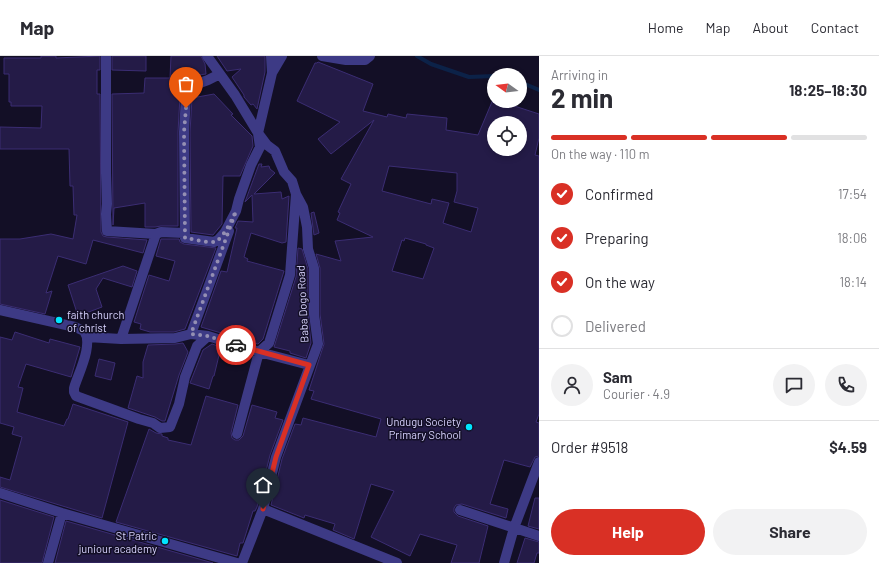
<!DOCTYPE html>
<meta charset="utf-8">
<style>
:root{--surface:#fff;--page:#f2f2f3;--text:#2b2b33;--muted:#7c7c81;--line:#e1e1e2;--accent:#d93025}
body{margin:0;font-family:Barlow,sans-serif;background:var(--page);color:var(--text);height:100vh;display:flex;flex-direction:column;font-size:15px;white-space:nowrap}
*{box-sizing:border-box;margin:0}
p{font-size:13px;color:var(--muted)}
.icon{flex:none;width:22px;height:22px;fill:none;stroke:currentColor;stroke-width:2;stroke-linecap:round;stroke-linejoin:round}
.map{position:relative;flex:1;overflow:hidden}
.panel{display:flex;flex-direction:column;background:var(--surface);width:340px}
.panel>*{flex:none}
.needle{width:26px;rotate:285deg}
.tools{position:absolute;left:487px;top:12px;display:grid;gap:8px}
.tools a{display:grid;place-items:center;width:40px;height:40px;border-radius:50%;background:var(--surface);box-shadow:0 2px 6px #0003;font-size:20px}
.pin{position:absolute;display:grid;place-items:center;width:34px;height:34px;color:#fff;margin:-41px -17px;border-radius:50% 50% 50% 0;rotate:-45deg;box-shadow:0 0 4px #0007}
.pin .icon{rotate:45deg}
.courier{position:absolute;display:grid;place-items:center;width:40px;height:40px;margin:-20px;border:3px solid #d93025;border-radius:50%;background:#fff;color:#222;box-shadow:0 1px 5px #0007}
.headline em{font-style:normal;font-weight:700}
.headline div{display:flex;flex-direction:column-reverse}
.headline{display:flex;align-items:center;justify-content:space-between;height:68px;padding:0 12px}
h1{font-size:26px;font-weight:700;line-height:30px}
.bar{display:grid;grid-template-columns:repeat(4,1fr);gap:6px 4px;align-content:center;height:48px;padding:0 12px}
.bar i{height:5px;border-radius:3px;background:var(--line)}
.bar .on{background:var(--accent)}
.bar p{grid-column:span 4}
.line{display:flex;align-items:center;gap:10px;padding:0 12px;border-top:1px solid var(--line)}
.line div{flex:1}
.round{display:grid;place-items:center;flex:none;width:42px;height:42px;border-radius:21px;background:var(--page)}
ol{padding:0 12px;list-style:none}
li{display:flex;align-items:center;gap:12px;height:44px}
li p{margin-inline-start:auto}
li .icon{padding:4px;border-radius:50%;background:var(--accent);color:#fff;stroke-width:4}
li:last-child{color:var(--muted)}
li i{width:22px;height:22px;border:2px solid var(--line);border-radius:50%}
.cta{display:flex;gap:8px;margin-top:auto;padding:8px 12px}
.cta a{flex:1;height:46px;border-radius:24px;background:var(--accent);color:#fff;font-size:16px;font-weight:700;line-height:46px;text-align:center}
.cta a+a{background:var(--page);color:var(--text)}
header{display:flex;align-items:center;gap:24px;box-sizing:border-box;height:56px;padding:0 20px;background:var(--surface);border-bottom:1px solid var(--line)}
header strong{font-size:19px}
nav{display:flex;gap:22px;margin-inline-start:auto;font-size:14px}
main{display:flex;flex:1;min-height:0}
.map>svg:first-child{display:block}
</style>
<header>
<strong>Map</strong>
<nav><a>Home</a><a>Map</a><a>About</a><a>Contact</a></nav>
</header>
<main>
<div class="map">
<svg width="539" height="507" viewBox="0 0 539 507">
<rect width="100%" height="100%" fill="#130f26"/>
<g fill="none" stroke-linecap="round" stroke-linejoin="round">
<!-- stream -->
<path stroke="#0c2248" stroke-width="4" d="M417,0l14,8 38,13 25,-1
M520,26l19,8"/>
</g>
<!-- building -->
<path fill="#241b47" stroke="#3b2d73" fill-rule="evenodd" d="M41,0h15v2l44,-2v14h-3v24h3l1,138 2,4 4,1 40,3 -4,13 -50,-13 -7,24 -28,-8 -12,37 6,-2 -7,23 -45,-10v-65h20l31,-5 22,5 4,-24h-3l-1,-29h-3l-1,-37h-69v-22l41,1 1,-22h-31v-4h-2v-28h-5v-16h37z
M112,0h34v15l-34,-1z
M171,0h30l4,8 1,10 -23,3v7l-3,12 -2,36v94h-17l-6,1h-10v-24l-31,5 -1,17 -1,-131 32,-1 1,-15h25z
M217,0h48v16l-8,37 -4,-5 -2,1 -7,-8v-2l-12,-18 9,-8 -14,2z
M318,6l55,22 -10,27 24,6 1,-3 18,4 1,-4 40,4 -1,12 32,5 16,-38v4h5l40,13v24l-4,17 4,1v258l-3,8 3,1v33l-4,1 -5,10 -26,-7 -14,44 18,5 -2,9 -44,-14 -6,1 -2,3v4l4,4 30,10 -9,37h-28l6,-18 -37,-11 -10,22 -39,-19 23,-46 -23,-7 -17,55 -21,-9 2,-6 -30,-9 -1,3 -33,-13 11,-46 13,-35 6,1 2,-7 73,19 5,-18 -70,-20 3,-8 -5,-1 15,-46 -4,-30v-46l-4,-14 25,7 -6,-20 38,-4 -36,-17 3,-7 -2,-1 13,-28 -10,-5 33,-59 -43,34 -13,-15 22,-17 -43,-21 18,-38h2zM494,67h26v26h-26zM389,110l68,7v18l-3,11 24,6 -7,24 -28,-9 6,-20 -17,-4 -1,5 -49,-13zM405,182l21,6v1l8,3 -11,31 -31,-8 10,-31 2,1z
M214,38l19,20 -2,1 21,21 1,10 -13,30h-17l-1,48 -9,11 -22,-3 -1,-100 2,-34z
M259,108h3l-1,3 8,-1 1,3 5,4 -21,21 27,-2 1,7 7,-3 -3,46 -4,1 -31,-10 -7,24 4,2 -1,2 37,10 -21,68 -5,5 -57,-17 20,-56 6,1 10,-44h-2l3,-7 15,1 -1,-27 -7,7z
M314,156l5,21 -5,2 -3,-22z
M161,183h18l1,3 4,2 32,4 -31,81 -11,3h-24l-10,-3 1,-5 -7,-2 15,-47 20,6 6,-20 -19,-5z
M298,192l4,1 6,20v45l3,29 -5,15 -16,-5v-2l-16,-4 22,-70z
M123,210l14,5 -5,16 -29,-9 -7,11 6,18 -24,9 -10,-31z
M15,276l34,11 1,-4 30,8 -9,30 -45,-13 -8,23 5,1 -6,24 47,14 3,-7h1l5,-15 55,18 -26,96 -102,-31v-10l10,3 12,-43 -10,-3 2,-7 -14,-4v-86l12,3z
M183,287l5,9 -9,23 -14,46h-3l-7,-4 -27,-9 9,-32 6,2v-16l5,-17 27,-1z
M212,288l9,3 -7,29h-1l-4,13 -19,-6 13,-33z
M99,303l16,4 -4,17 -16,-4z
M206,340l32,9 -7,28 1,5 3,2h4l4,-4 9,-31 25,7 -2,6 8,2 -13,35 -13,52 -2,4h-2l-10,32h-3l-3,13 -121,-34 33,-93 7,4 6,1v2l6,2v2l23,5z
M535,442h4v31l-11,-3z
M0,444l54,17 -12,46h-42z
M66,465l147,42h-158z
M525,482l14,4v11h-2l-3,10h-17z"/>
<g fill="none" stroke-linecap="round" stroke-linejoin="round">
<!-- minor -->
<path stroke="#3d3a85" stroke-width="10" d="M106,0v117l1,31 -1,10 1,17 49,3 5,-2 23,1 1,5 29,4 4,-2 7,-8 11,-21 3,-12 12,-34 9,-18 -2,-14 -23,-38 -28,-39
M322,0l24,4h19l5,-4
M272,17l10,-17
M185,182l-1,-106 2,-36 3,-9 19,-7 12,-6
M0,254l75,17 9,4c10,13 -6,43 -10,57v4l2,4 63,23 14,4 7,5 10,-1 9,-23 6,-27 12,-31 11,-10
M191,278l38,-103
M87,281l34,2 54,-1 16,-4 17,2 51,16 50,13
M121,283l35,-105
M237,378l22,-82 10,-9 21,-68 6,-81
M0,437l62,20 175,50
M263,453l134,54
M460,454l79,26
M48,507l14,-50
M242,507l21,-54 13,-52 42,-113 -4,-30v-46l-6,-19 -1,-22 -4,-20 -7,-13 -4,-13 -8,-9 -9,-21 -8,-6 -9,-12 14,-60 -1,-17
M504,507l10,-35 25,-66"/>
</g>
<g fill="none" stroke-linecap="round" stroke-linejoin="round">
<!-- done -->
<path stroke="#948fb3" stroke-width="4" stroke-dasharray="0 7.2" d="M186,52l-2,24 1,106c8,1 22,5 29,4 9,-2 18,-23 22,-31l-45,123 17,2 28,9"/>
<!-- route -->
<path stroke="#d93025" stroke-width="5" d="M236,289l73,20 -33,92 -13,52"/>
</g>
<!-- markers -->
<g fill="#00e5ff" stroke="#130f26" stroke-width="1.5">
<circle cx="59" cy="264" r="4"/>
<circle cx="469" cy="371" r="4"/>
<circle cx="165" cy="485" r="4"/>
</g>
<g text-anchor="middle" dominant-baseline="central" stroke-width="3" stroke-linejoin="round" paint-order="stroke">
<!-- street labels -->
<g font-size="11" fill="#d9d4ff" stroke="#130f26">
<text transform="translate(302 248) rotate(-93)">Baba Dogo Road</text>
</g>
<!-- poi labels -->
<g font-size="11" fill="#d9d4ff" stroke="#130f26" text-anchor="end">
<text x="67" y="258" text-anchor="start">faith church<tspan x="67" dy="13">of christ</tspan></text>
<text x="461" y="365">Undugu Society<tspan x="461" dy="13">Primary School</tspan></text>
<text x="157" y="479">St Patric<tspan x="157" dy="13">juniour academy</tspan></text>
</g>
</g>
</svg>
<div class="tools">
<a><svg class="needle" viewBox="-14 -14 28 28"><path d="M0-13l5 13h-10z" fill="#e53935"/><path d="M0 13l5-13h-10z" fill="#7c7c81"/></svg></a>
<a><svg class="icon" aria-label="locate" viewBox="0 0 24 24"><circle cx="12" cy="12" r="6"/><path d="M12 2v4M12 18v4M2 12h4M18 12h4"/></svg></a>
</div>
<div class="pin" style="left:186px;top:52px;background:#ea580c"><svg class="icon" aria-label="bag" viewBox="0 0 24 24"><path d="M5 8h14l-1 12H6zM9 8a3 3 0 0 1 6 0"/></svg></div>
<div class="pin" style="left:263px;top:453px;background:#1f2937"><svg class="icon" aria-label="home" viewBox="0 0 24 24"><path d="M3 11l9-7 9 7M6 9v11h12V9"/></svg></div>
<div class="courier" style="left:236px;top:289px"><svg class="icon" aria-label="car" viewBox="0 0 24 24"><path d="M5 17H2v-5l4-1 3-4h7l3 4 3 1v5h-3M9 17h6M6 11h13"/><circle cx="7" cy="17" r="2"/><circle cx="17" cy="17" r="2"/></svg></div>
</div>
<section class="panel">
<div class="headline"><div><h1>2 min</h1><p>Arriving in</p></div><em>18:25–18:30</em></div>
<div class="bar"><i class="on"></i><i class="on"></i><i class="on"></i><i></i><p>On the way · 110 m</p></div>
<ol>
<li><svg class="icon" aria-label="check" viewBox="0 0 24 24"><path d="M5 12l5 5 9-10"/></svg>Confirmed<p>17:54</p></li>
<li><svg class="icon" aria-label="check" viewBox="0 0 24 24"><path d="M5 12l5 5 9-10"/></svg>Preparing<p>18:06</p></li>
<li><svg class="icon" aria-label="check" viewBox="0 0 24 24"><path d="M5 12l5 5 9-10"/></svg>On the way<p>18:14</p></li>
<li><i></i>Delivered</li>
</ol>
<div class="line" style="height:72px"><a class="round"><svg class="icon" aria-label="person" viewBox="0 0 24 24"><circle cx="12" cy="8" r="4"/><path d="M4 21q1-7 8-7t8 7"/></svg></a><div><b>Sam</b><p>Courier · 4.9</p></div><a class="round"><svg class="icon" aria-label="chat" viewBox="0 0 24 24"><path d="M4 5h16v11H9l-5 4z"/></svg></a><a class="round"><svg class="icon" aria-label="phone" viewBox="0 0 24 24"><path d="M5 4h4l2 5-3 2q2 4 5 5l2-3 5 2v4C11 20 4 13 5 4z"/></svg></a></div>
<div class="line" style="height:52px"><div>Order #9518</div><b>$4.59</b></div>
<div class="cta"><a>Help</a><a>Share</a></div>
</section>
</main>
